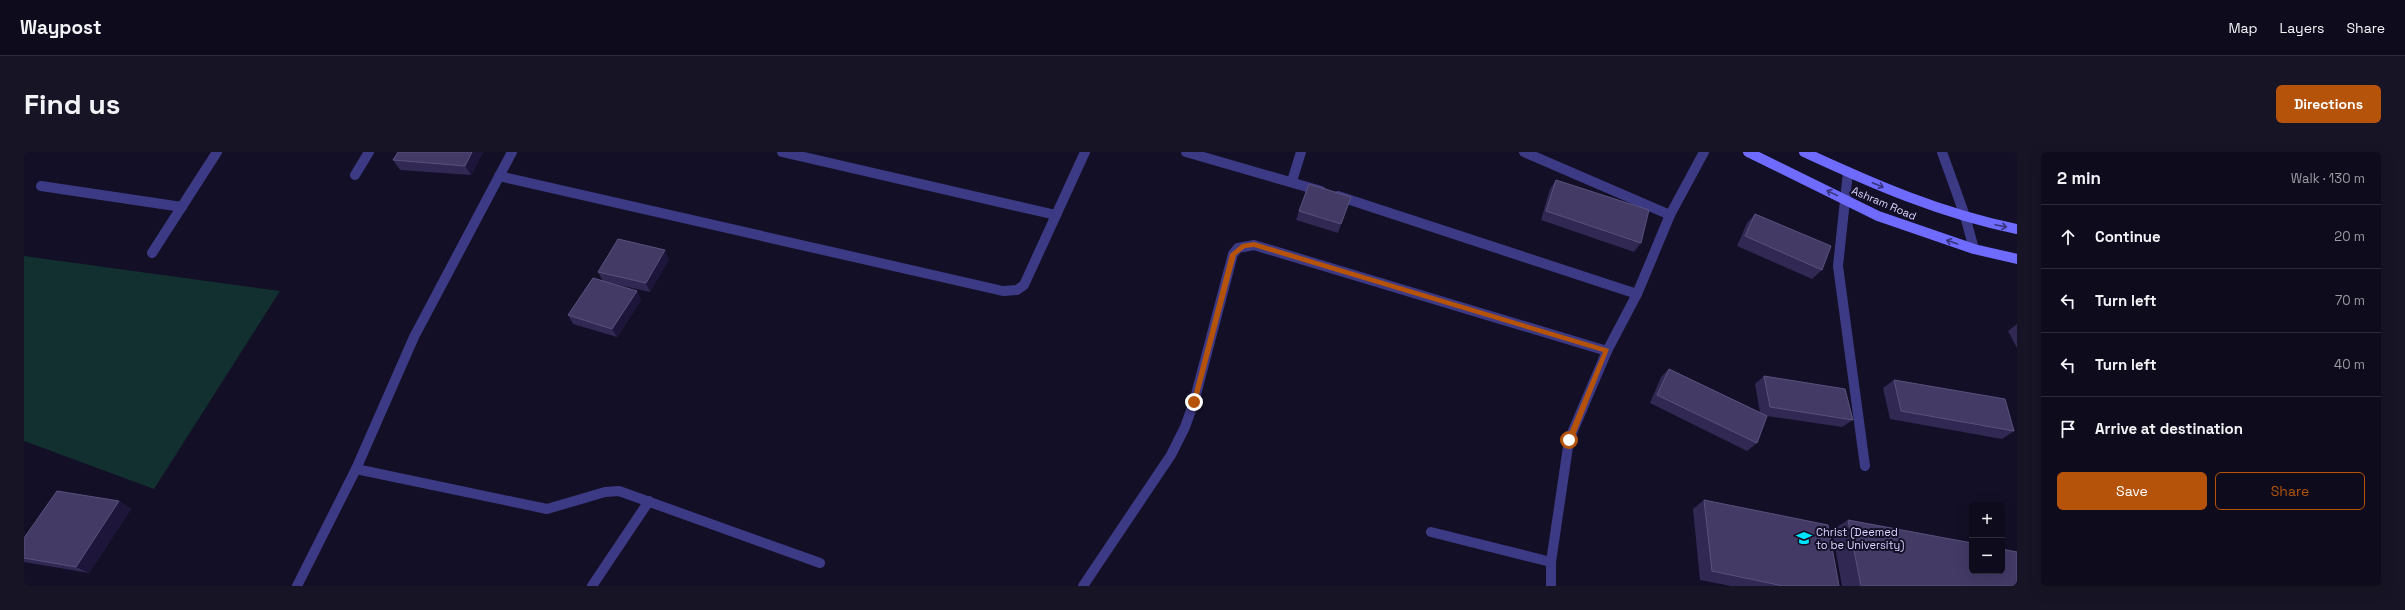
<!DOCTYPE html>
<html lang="en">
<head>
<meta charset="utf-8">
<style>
  body { margin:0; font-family:"Space Grotesk",sans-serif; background:#171425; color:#f1f3f6 }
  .controls { position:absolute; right:12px; bottom:12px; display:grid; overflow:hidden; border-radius:6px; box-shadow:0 4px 16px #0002 }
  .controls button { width:36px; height:36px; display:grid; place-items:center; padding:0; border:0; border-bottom:1px solid #2e2b3b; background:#0e0b1c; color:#f1f3f6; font:20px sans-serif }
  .stop { position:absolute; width:12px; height:12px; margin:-9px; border:3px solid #b45309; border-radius:50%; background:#fff }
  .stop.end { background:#b45309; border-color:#fff; box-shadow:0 1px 4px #0008 }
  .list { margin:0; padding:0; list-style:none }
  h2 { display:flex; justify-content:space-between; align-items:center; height:52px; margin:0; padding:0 16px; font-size:17px }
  h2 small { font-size:13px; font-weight:400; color:#9b9ba3 }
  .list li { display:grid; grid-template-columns:26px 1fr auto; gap:12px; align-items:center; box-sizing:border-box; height:64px; padding:0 16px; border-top:1px solid #2e2b3b }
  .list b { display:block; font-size:15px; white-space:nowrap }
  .list em { font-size:13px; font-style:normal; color:#9b9ba3 }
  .actions { display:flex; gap:8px; padding:12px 16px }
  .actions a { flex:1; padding:9px 0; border:1px solid #b45309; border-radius:6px; text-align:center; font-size:14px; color:#b45309 }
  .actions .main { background:#b45309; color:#fff }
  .icon { flex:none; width:22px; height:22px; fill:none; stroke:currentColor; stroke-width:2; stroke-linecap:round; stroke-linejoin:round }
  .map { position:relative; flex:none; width:1993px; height:434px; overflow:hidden; border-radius:6px }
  header { display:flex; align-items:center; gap:24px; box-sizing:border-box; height:56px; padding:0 20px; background:#0e0b1c; border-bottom:1px solid #2e2b3b }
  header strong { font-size:19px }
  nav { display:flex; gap:22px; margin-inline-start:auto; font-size:14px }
  .intro { display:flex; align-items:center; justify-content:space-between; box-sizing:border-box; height:96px; padding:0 24px }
  h1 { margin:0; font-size:28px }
  .button { padding:10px 18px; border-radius:6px; background:#b45309; color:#fff; font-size:14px; font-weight:700 }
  main { display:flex; gap:24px; padding:0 24px }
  aside { flex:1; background:#0e0b1c; border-radius:6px; box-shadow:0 4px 16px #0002 }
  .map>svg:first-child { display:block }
  .green { fill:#12302f }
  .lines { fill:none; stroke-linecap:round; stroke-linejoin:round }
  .street { stroke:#3d3a85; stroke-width:10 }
  .secondary { stroke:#6f6bff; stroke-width:10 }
  .wall { fill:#312854 }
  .shaded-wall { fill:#1d163a }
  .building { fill:#433a66; stroke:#5a527e }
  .oneway { stroke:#38347d }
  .route { fill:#b45309 }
  .labels { text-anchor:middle; stroke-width:4; stroke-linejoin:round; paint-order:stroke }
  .street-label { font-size:11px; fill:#d9d4ff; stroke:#130f26 }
  .poi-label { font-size:11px; fill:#d9d4ff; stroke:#130f26; text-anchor:start }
</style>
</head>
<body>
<header>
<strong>Waypost</strong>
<nav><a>Map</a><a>Layers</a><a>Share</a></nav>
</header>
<div class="intro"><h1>Find us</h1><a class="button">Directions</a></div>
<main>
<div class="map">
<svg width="1993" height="434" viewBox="0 0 1993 434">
  <rect width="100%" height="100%" fill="#130f26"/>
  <path class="green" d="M0,104L256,139L130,337L0,289Z"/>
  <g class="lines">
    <g class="street">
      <path d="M758,0L1032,63"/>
      <path d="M1162,0L1297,39"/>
      <path d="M1500,0L1646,63"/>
      <path d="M1918,0L1941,64L1950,97"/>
      <path d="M1824,20L1814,114L1841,314"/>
      <path d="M331,23L345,0"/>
      <path d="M475,24L979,139L993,138L1000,133L1061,0"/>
      <path d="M1268,29L1277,0"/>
      <path d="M17,34L158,55"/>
      <path d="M1314,44L1613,142"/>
      <path d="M128,101L193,0"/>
      <path d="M332,317L523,357L581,340L595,339L796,411"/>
      <path d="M1407,380L1527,410"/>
      <path d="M273,434L332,317L390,185L488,0"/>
      <path d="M568,434L625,349"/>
      <path d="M1059,434L1147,303L1161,275L1170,250L1209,102L1214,96L1230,93L1583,199"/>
      <path d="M1527,434V410L1545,288L1583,199L1613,142L1646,63L1680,0"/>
    </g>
    <g class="secondary">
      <path d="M1724,0L1854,64L1950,97L1993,107"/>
      <path d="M1780,0C1849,32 1918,62 1993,77"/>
    </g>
  </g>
  <g class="wall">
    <path d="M374,0H459L447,23L376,18L369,8Z"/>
    <path d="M1532,28L1617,91L1610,100L1517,68L1526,37Z"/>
    <path d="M1275,59L1317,72L1314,81L1272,68Z"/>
    <path d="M1731,62L1798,118L1788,127L1713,94L1723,71Z"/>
    <path d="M645,107L626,140L582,130L613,139L617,148L593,185L549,172L544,163L579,129L574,120Z"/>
    <path d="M1993,172V196L1984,179Z"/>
    <path d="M1645,217L1736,260L1731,232L1740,224L1829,268L1818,275L1743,264L1733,291L1723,299L1626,251L1637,225Z"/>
    <path d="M1870,228L1990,279L1978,287L1866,267L1859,236Z"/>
    <path d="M1680,348L1815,434H1707L1676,428L1669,357Z"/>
    <path d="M95,349L107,357L65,421L0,410V386Z"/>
    <path d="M1824,368L1993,434H1818L1808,378Z"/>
  </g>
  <g class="shaded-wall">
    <path d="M448,0H459L447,23L441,14Z"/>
    <path d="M641,98L645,107L626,140L622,131Z"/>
    <path d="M613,139L617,148L593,185L588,177Z"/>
    <path d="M95,349L107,357L65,421L52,415Z"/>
  </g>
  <g class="building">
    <path d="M374,0H448L441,14L369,8Z"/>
    <path d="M1532,28L1625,58L1617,91L1522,59Z"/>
    <path d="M1285,32L1327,45L1317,72L1275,59Z"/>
    <path d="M1731,62L1807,94L1798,118L1721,84Z"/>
    <path d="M594,87L641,98L622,131L574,120Z"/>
    <path d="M569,126L613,139L588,177L544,163Z"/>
    <path d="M1645,217L1743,264L1733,291L1633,243Z"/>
    <path d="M1740,224L1821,237L1829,268L1746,255Z"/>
    <path d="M1870,228L1981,247L1990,279L1877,259Z"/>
    <path d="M33,339L95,349L52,415L0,406V386Z"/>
    <path d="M1680,348L1804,373L1815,434H1759L1688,419Z"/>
    <path d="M1824,368L1948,391V419H1978V397L1993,400V434H1837Z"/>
  </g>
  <defs><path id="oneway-shaft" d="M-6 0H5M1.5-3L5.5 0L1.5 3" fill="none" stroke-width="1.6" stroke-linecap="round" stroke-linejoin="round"/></defs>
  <g class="oneway">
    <use href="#oneway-shaft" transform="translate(1854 33) rotate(23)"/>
    <use href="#oneway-shaft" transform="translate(1808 41) rotate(-154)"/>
    <use href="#oneway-shaft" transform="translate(1977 74) rotate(12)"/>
    <use href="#oneway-shaft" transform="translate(1928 90) rotate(-161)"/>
  </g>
  <path class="route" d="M1230,90L1585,197L1548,291L1542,288L1579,200L1230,95L1221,96L1212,103L1173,250L1167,252L1206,102L1218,92Z"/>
  <defs>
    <symbol id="university-bare" viewBox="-9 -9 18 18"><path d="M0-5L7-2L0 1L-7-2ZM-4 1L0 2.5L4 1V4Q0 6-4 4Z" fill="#00e5ff" stroke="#130f26" stroke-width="2.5" paint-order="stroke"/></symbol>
  </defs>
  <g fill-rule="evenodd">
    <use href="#university-bare" x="1769" y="375" width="22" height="22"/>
  </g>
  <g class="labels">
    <g class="street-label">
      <text transform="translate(1860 51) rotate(23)" y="4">Ashram Road</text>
    </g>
    <g class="poi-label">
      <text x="1792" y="384">Christ (Deemed<tspan x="1792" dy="13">to be University)</tspan></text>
    </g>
  </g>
</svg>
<div class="controls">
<button>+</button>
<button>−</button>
</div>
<div class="stop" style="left:1545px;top:288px"></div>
<div class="stop end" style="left:1170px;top:250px"></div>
</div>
<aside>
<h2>2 min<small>Walk · 130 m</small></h2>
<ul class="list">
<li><svg class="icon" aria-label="ahead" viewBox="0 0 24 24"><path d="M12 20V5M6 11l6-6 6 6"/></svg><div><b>Continue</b></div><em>20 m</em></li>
<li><svg class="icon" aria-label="left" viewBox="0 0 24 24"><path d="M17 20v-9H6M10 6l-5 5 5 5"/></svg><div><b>Turn left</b></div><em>70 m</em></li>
<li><svg class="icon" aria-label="left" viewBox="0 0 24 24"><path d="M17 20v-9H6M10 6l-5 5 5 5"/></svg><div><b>Turn left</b></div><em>40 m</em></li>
<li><svg class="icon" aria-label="arrive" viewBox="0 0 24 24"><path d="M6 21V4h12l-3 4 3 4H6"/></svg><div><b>Arrive at destination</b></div></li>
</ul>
<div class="actions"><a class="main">Save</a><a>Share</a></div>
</aside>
</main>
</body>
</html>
